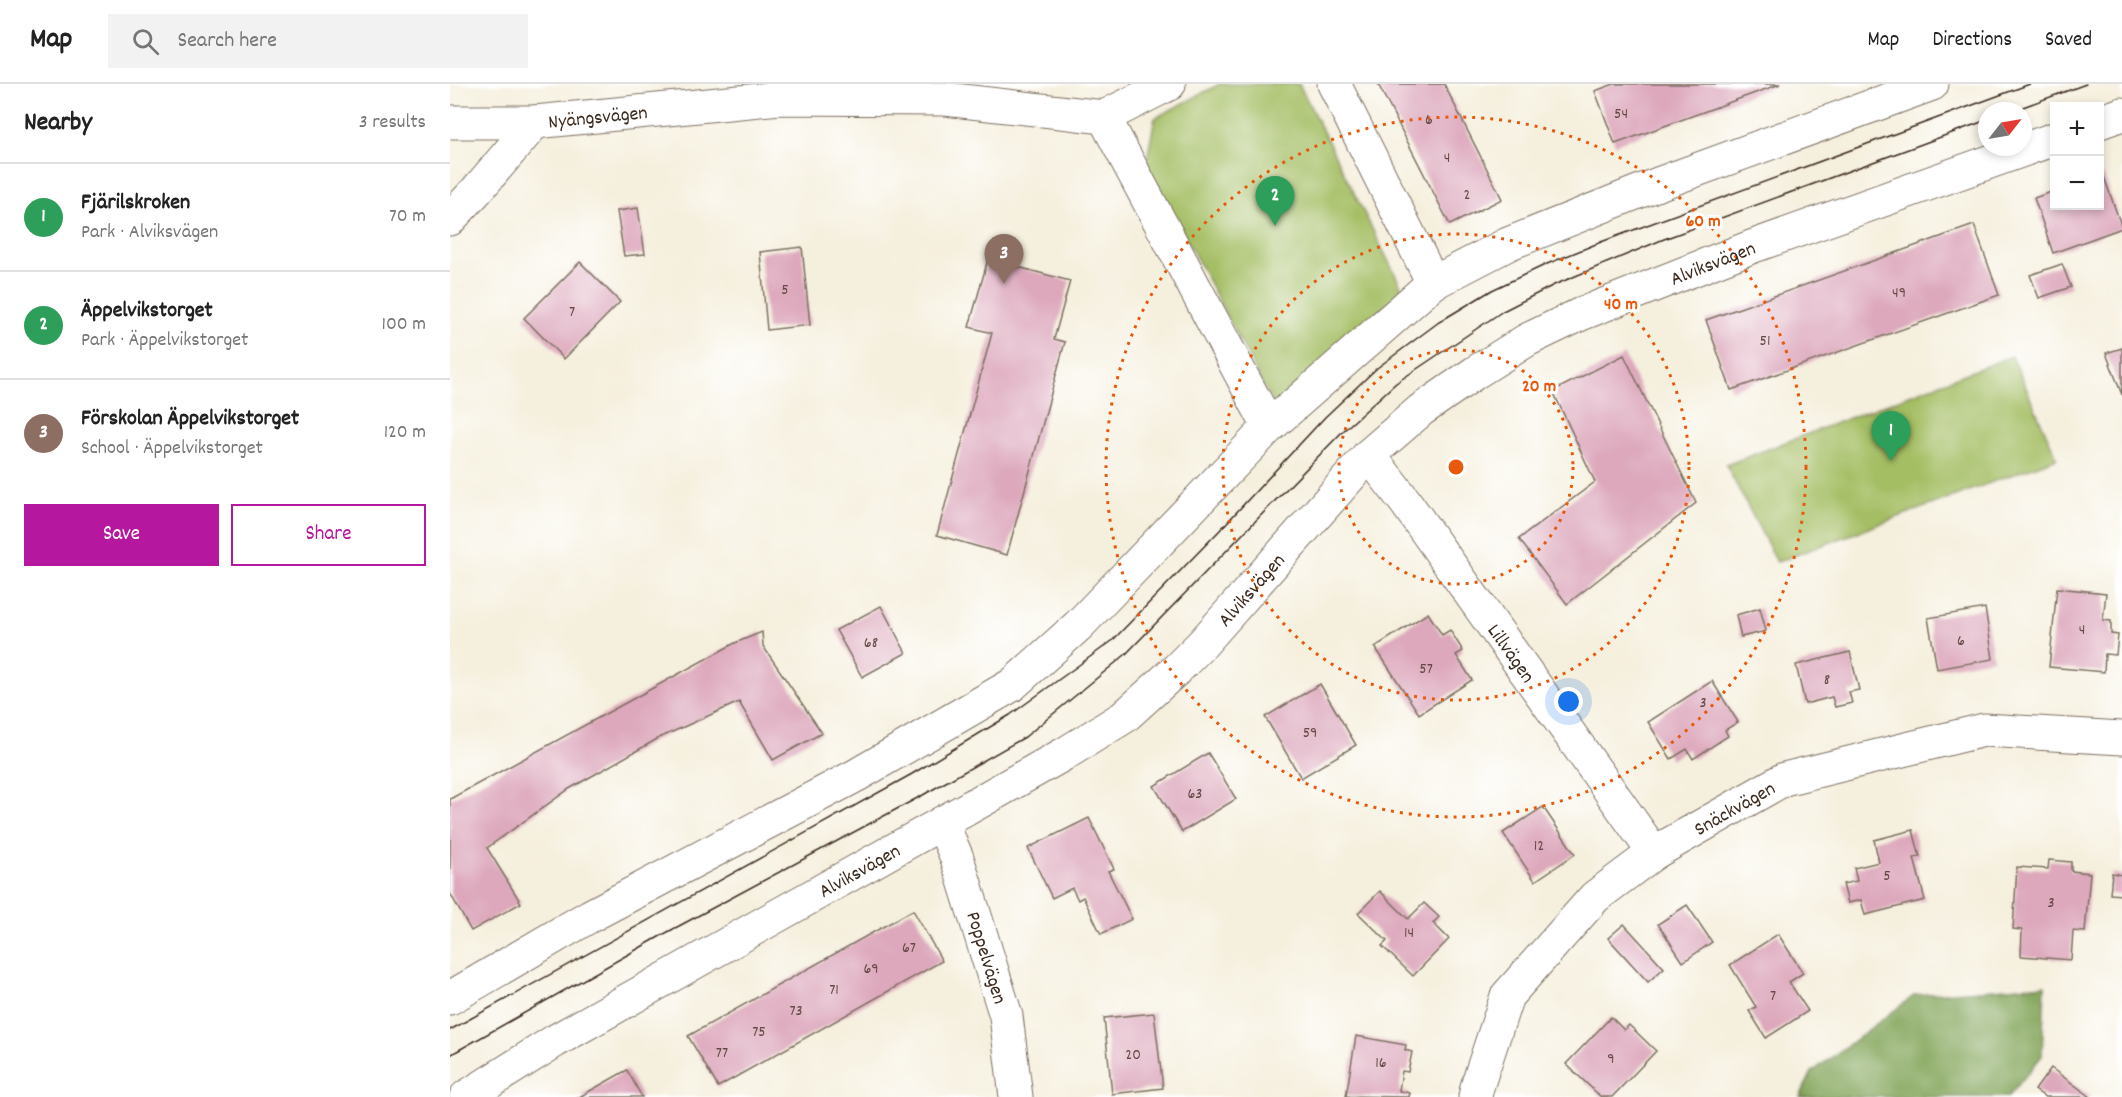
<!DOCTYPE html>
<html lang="en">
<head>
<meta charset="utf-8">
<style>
  body { margin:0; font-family:Dekko,sans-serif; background:#f2f2f2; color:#222 }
  .controls { position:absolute; right:18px; top:18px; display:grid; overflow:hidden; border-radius:0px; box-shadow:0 3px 9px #0003 }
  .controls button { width:54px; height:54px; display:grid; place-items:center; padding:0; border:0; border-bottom:2px solid #e0e0e0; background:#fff; color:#222; font:30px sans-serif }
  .compass { position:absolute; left:1528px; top:18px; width:54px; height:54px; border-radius:50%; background:#fff; box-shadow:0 3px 9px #0003; rotate:59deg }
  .you { position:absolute; left:1119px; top:618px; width:21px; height:21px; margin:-15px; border:4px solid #fff; border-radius:50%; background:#1a73e8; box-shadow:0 0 0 9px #1a73e833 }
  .badge { display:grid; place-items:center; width:39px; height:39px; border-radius:50%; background:#b5179e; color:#fff; font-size:20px; font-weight:700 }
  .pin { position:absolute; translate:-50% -50px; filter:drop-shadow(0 2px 3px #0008) }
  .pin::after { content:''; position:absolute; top:32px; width:21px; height:18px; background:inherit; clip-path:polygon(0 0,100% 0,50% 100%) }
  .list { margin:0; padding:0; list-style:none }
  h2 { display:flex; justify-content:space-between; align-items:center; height:78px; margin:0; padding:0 24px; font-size:26px }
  h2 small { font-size:20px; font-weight:400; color:#767676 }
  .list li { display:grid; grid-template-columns:39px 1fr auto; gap:18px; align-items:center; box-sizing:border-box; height:108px; padding:0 24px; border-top:2px solid #e0e0e0 }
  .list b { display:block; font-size:22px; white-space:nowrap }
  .list p { margin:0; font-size:20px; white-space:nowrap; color:#767676 }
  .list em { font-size:20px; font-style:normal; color:#767676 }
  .actions { display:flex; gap:12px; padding:18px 24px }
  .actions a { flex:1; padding:14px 0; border:2px solid #b5179e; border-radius:0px; text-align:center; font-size:21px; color:#b5179e }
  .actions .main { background:#b5179e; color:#fff }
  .icon { flex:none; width:33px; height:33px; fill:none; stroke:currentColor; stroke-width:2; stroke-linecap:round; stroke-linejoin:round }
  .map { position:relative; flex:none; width:1672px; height:1013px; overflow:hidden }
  header { display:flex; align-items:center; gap:36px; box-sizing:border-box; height:84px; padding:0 30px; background:#fff; border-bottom:2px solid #e0e0e0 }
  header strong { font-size:28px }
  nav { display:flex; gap:33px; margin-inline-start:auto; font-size:21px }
  .search { width:420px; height:54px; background:#f2f2f2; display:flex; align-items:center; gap:15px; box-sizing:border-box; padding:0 21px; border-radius:0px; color:#767676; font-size:22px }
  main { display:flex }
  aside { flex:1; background:#fff }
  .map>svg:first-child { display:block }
  .green { fill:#a4be64; stroke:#707441; stroke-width:1.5 }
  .forest { fill:#83a55a; stroke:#5f683c; stroke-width:1.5 }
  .building { fill:#dda8bc }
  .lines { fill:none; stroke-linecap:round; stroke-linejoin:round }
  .minor-casing { stroke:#7c6f61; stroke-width:35 }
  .tertiary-casing { stroke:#7c6f61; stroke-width:35 }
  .minor { stroke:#fff; stroke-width:33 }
  .tertiary { stroke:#fff; stroke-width:33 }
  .tram { stroke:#3b2a1e; stroke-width:1.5 }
  .ring { fill:none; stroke:#e8590c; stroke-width:3; stroke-dasharray:3 6 }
  .labels { text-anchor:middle; stroke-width:6; stroke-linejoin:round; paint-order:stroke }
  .number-label { font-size:16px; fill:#644a46 }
  .street-label { font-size:20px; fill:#3b2a1e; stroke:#fff }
  .centre { fill:#e8590c; stroke:#fff; stroke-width:3 }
  .ring-label { font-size:18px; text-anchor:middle; font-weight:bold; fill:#e8590c; stroke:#fff; stroke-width:6; stroke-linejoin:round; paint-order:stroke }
</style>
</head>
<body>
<header>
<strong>Map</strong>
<div class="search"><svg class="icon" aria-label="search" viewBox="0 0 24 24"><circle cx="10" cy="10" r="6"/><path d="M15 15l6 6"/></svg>Search here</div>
<nav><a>Map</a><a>Directions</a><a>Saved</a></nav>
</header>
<main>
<aside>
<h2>Nearby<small>3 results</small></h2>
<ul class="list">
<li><span class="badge" style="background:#2e9e5b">1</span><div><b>Fjärilskroken</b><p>Park · Alviksvägen</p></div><em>70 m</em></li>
<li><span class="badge" style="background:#2e9e5b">2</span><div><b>Äppelvikstorget</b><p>Park · Äppelvikstorget</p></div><em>100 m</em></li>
<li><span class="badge" style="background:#8d6e63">3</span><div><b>Förskolan Äppelvikstorget</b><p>School · Äppelvikstorget</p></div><em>120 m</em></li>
</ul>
<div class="actions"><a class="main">Save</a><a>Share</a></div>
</aside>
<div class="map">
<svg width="1672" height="1013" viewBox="0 0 1672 1013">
  <rect width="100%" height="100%" fill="#fff"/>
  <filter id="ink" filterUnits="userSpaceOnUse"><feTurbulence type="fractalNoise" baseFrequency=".0167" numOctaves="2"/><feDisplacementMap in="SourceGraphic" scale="12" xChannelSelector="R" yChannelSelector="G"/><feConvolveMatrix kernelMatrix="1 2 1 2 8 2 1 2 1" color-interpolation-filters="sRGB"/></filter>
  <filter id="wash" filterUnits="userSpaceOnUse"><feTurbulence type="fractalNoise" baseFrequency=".008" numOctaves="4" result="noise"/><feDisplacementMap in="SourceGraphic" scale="24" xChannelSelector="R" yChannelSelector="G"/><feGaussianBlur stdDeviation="1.35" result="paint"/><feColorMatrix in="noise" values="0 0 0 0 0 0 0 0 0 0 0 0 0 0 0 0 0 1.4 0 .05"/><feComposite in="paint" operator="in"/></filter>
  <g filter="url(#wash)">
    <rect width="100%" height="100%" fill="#f5efdd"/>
    <g class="green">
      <path d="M770,0H849L953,206L824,321L696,79L705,34Z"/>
      <path d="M1562,272L1607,374L1327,478L1276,381Z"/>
    </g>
    <path class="forest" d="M1595,901L1592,972L1558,1013H1350L1362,988L1465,911Z"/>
    <g id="blocks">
      <g class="building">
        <path d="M928,0H994L1052,115L1000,141Z"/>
        <path d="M1164,0H1330L1165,60L1145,7Z"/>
        <path d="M1653,90L1672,144L1603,169L1584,114L1604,107V122H1650V91Z"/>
        <path d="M188,124L195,170L174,172L167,127Z"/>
        <path d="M1524,141L1549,211L1281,306L1256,236Z"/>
        <path d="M352,163L360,241L317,246L310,168Z"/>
        <path d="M538,175L620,197L604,255L615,258L557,471L487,451L542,249L519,243Z"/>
        <path d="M130,178L170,218L114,275L74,234Z"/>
        <path d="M1612,180L1621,203L1589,214L1580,191Z"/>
        <path d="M1672,264V311L1656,269Z"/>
        <path d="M1174,271L1246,419L1117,520L1069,455L1145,398L1103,307Z"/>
        <path d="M1607,504L1656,509L1653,536L1661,537V550L1668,551L1666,571L1655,570L1654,588L1599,583Z"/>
        <path d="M431,522L456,569L412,593L386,546Z"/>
        <path d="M1310,524L1316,547L1291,553L1286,531Z"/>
        <path d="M1535,524L1543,575L1487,585L1478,534Z"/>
        <path d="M978,529L992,551L1000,546L1013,567L1006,571L1022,596L969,630L925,563Z"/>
        <path d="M312,548L313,562L372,649L323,676L289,618L209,654L119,705L37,764L71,819L21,847L0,809V715L285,559Z"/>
        <path d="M1400,568L1409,606L1399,608L1402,619L1385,623L1382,613L1355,620L1346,581Z"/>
        <path d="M1262,597L1288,638L1275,646L1278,652L1243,675L1237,665L1221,675L1198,638Z"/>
        <path d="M870,600L906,661L851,694L815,633Z"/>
        <path d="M758,669L786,715L732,748L704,702Z"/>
        <path d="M1093,723L1125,770L1085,797L1053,749Z"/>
        <path d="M639,734L664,785L658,787L682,835L651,850L633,813L628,816L622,804L602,814L578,764Z"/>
        <path d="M1463,746L1470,773L1464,774L1475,816L1415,831L1411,816L1398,819L1393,800L1407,797L1404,784L1429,778L1424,756Z"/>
        <path d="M1599,776L1621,778V787L1640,789L1635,848L1623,847L1621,876L1571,872L1572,846L1563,845L1567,783L1598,785Z"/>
        <path d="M1662,789L1672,791V811L1660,810Z"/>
        <path d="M930,807L958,835L974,819L989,833L983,839L999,855L963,892L932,862L937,857L908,829Z"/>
        <path d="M1237,821L1262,858L1233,878L1208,840Z"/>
        <path d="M463,826L492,877L268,1003L238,952Z"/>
        <path d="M1174,840L1214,884L1198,898L1158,854Z"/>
        <path d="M1328,850L1353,889L1339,898L1358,927L1316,954L1299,927L1306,923L1280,881Z"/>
        <path d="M704,929L713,1004L662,1010L654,934Z"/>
        <path d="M1161,933L1174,946L1179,941L1206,967L1162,1013H1151L1116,980Z"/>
        <path d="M906,952L956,961L955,966L962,968L958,988L952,987L949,1007L960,1009L959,1013L896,1012Z"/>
        <path d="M1601,984L1641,1013H1595L1585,1006Z"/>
        <path d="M177,986L192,1013H129L138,1008Z"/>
      </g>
    </g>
  </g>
  <g filter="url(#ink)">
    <use href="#blocks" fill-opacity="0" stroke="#7c6f61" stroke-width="1.5"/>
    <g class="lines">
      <defs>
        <g id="minor">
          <path d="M884,0L983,199"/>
          <path d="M654,33L819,343"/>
          <path id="s1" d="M0,38H85L330,14L495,15L654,33L719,0"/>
          <path d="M0,135L28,105L85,38"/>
          <path id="s2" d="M919,371L954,416L1204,769"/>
          <path id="s3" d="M492,739L507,774L556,932L566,1013"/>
          <path d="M0,914L140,832L407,691L562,601L629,541L819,343L983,199L1058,160L1208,100L1482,0"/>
          <path id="s4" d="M1025,1013L1027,1003L1057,912L1145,813L1204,769L1334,695L1534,646L1672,654"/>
        </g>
        <g id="tertiary">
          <path d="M1650,38L1672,30"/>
          <path id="s5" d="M16,1013L105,957L616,669L674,633L727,585L753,559L919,371L971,326L1026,288L1077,256L1131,230L1301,163L1604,55"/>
        </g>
      </defs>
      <use href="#minor" class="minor-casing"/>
      <use href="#tertiary" class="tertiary-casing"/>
      <use href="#minor" class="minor"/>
      <use href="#tertiary" class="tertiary"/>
      <g class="tram">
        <path d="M1562,27L1636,0"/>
        <path d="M0,946L462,690L560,631L662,557L769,447L875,333L927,284L989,238L1042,206L1097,180L1151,158L1580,0"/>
        <path d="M0,971L216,849L473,711L575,653L675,571L892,348L946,299L1053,227L1104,201L1214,155L1537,36"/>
      </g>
    </g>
  </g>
  <g class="ring">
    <circle cx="1006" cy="383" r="117"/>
    <circle cx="1006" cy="383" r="233"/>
    <circle cx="1006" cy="383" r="350"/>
  </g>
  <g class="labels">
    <g class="number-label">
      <text x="1171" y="34">54</text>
      <text x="979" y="40">6</text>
      <text x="997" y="78">4</text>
      <text x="1017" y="115">2</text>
      <text x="335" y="210">5</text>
      <text x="1449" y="213">49</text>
      <text x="122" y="232">7</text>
      <text x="1315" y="261">51</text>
      <text x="1632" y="550">4</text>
      <text x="1511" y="561">6</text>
      <text x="421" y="563">68</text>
      <text x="976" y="589">57</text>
      <text x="1377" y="600">8</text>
      <text x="1253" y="623">3</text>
      <text x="860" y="653">59</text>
      <text x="745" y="714">63</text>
      <text x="1089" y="766">12</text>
      <text x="1437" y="796">5</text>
      <text x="1601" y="823">3</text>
      <text x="959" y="853">14</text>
      <text x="459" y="868">67</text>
      <text x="421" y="889">69</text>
      <text x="384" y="910">71</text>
      <text x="1323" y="916">7</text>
      <text x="346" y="931">73</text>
      <text x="309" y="952">75</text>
      <text x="272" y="973">77</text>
      <text x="683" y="975">20</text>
      <text x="1161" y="979">9</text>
      <text x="931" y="983">16</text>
    </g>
    <g class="street-label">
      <text dy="7" stroke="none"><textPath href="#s1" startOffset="148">Nyängsvägen</textPath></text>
      <text dy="7" stroke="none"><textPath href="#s5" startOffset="1516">Alviksvägen</textPath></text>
      <text dy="7" stroke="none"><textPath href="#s5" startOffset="940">Alviksvägen</textPath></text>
      <text dy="7" stroke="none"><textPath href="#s2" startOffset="244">Lillvägen</textPath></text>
      <text dy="7" stroke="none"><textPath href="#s4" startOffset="404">Snäckvägen</textPath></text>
      <text dy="7" stroke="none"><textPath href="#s5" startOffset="454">Alviksvägen</textPath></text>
      <text dy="7" stroke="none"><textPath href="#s3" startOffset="142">Poppelvägen</textPath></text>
    </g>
  </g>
  <circle cx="1006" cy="383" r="9" class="centre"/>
  <g class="ring-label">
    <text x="1253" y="142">60 m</text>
    <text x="1171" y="225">40 m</text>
    <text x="1089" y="307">20 m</text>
  </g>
</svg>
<div class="controls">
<button>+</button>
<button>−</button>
</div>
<svg class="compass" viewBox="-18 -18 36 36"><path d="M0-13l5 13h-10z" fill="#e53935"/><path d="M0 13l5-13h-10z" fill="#767676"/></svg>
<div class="you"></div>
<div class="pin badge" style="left:1441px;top:377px;background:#2e9e5b">1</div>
<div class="pin badge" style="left:825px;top:142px;background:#2e9e5b">2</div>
<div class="pin badge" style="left:554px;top:200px;background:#8d6e63">3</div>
</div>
</main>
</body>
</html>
